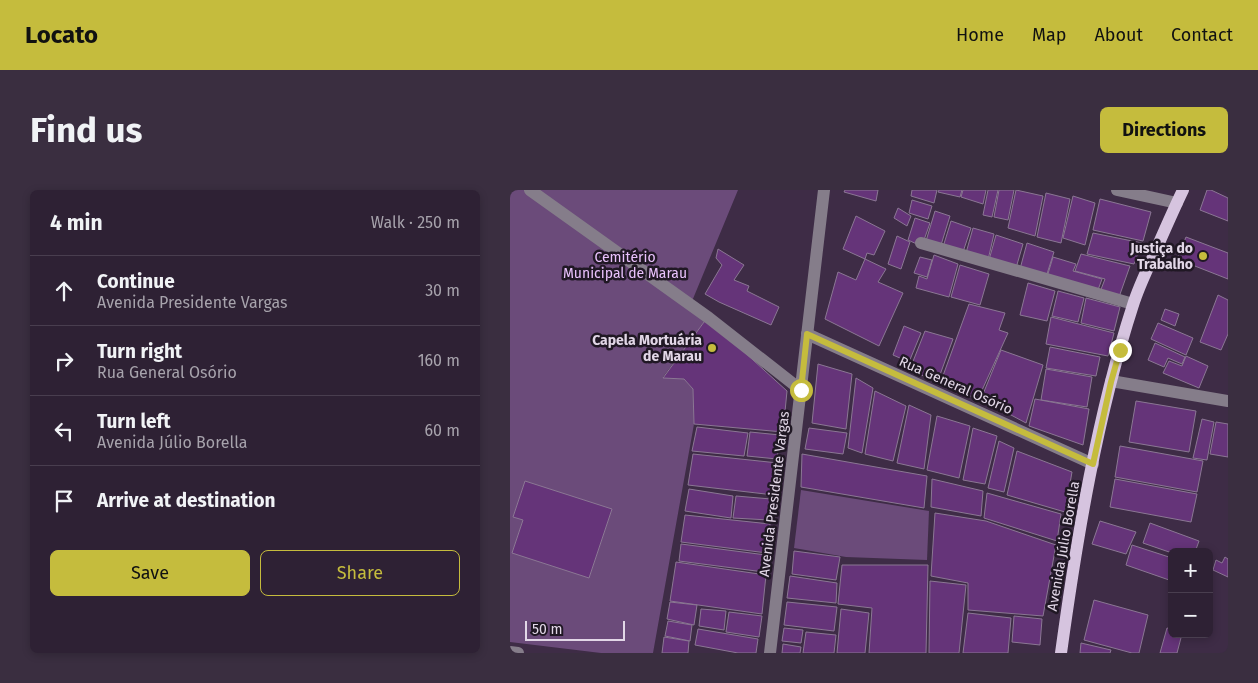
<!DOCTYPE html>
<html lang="en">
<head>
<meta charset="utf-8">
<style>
  body { margin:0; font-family:"Fira Sans",sans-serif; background:#3a2e40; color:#f1f3f6 }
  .controls { position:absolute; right:15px; bottom:15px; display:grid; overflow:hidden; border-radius:8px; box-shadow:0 2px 8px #0003 }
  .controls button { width:45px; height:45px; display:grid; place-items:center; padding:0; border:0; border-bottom:1px solid #493e4f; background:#2e2134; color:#f1f3f6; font:25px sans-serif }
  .scale { position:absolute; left:15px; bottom:12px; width:100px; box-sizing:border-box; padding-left:5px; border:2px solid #e2d7e7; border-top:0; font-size:14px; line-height:18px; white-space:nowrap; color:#e2d7e7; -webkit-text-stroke:4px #201824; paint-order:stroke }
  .stop { position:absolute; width:15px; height:15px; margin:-11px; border:4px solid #c5bc3d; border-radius:50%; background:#fff }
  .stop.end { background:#c5bc3d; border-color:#fff; box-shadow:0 1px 5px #0008 }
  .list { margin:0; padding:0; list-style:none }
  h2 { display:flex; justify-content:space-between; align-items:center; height:65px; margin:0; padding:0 20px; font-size:21px }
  h2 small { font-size:16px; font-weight:400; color:#a7a3ac }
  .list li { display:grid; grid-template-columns:32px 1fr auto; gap:15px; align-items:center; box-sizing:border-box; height:70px; padding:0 20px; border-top:1px solid #493e4f }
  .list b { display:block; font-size:19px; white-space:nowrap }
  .list p { margin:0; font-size:16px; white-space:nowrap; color:#a7a3ac }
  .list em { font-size:16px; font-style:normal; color:#a7a3ac }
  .actions { display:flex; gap:10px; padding:15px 20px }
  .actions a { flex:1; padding:11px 0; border:1px solid #c5bc3d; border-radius:8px; text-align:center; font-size:18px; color:#c5bc3d }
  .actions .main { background:#c5bc3d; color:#111 }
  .icon { flex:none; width:28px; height:28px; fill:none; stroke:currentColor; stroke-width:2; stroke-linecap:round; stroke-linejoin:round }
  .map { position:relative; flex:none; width:718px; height:463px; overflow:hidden; border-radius:8px }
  header { display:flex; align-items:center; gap:30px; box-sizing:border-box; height:70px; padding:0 25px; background:#c5bc3d; color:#111 }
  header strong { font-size:24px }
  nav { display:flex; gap:28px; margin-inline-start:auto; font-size:18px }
  .intro { display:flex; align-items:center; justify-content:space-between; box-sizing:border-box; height:120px; padding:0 30px }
  h1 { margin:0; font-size:35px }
  .button { padding:12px 22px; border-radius:8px; background:#c5bc3d; color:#111; font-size:18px; font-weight:700 }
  main { display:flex; gap:30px; padding:0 30px }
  aside { flex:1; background:#2e2134; border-radius:8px; box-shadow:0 2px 8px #0003 }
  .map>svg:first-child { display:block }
  .green { fill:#6b4b7a }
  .building { fill:#653479; stroke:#8b7794 }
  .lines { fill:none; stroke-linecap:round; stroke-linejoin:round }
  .minor { stroke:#857d8a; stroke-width:12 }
  .major { stroke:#d6c4df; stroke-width:12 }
  .route { stroke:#c5bc3d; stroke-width:6 }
  .poi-dot { fill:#c5bc3d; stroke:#201824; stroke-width:2 }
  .labels { text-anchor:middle; stroke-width:5; stroke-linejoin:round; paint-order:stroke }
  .poi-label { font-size:14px; font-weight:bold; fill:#e2d7e7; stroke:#201824; text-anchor:end }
  .park-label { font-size:14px; fill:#eac2fd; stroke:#201824 }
  .street-label { font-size:14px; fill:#e2d7e7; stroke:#201824 }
</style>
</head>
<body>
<header>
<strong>Locato</strong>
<nav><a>Home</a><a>Map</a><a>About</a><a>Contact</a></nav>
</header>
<div class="intro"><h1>Find us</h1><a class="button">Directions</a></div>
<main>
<aside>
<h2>4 min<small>Walk · 250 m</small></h2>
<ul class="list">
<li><svg class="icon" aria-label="ahead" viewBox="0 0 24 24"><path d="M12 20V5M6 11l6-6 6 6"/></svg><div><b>Continue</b><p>Avenida Presidente Vargas</p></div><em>30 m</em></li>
<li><svg class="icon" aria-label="right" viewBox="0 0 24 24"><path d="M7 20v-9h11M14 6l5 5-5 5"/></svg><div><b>Turn right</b><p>Rua General Osório</p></div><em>160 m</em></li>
<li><svg class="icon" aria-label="left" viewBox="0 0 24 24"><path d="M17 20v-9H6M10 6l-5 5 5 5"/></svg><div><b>Turn left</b><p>Avenida Júlio Borella</p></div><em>60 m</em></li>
<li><svg class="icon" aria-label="arrive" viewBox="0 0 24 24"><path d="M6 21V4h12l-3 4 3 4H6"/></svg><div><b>Arrive at destination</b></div></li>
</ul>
<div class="actions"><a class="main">Save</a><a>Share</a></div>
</aside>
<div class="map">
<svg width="718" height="463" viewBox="0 0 718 463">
  <rect width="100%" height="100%" fill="#3e2c46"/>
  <g class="green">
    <path d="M0,0H228L180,116L197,128L153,187L174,189L183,199L184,234L143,463H91L0,452Z"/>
    <path d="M291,300L419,321L417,370L336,367L284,358Z"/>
  </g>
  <g class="building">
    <path d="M335,0H368L366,11L334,2Z"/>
    <path d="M402,0H427L424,13L401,6Z"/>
    <path d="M429,0H452L450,7L428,2Z"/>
    <path d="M453,0H476L473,14L451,7Z"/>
    <path d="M478,0H488L482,27L473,25Z"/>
    <path d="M489,0H504L498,30L484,27Z"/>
    <path d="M506,0L533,6L525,46L498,38Z"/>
    <path d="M697,0H701L718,8V31L690,20Z"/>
    <path d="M536,3L560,9L551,53L527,47Z"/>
    <path d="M563,6L585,13L575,55L553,48Z"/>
    <path d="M590,9L641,22L633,51L583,40Z"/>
    <path d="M402,10L422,16L418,29L399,23Z"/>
    <path d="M388,18L401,26L397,36L384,28Z"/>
    <path d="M425,21L440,26L431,55L416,51Z"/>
    <path d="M346,26L375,41L364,65L357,63L355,69L333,59Z"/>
    <path d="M405,28L420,33L414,50L409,55L398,50Z"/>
    <path d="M441,31L461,38L453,62L433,57Z"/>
    <path d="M463,38L484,44L478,70L456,63Z"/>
    <path d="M583,43L632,53L624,74L577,64Z"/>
    <path d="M486,45L513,54L506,78L479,70Z"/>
    <path d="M387,46L400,52L391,79L378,74Z"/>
    <path d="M676,47L718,63V89L667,69Z"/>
    <path d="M517,53L544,62L536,87L510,79Z"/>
    <path d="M208,59L234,75L224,90L239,96L237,101L269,117L261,135L209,112L195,104L212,75L206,68Z"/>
    <path d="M571,64L620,76L609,107L590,102L595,89L565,81Z"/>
    <path d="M424,65L448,74L439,107L406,98L409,86L417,89Z"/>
    <path d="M410,67L422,70L417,87L404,83Z"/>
    <path d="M543,67L566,74L563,81L592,89L588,100L537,87Z"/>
    <path d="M355,69L376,79L368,92L393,103L369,156L315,129L328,82L346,90Z"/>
    <path d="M450,75L479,84L470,115L441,107Z"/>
    <path d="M518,93L545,101L537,131L510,125Z"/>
    <path d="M548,101L574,108L568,132L542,126Z"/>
    <path d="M708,105L718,110V144L711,160L690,152Z"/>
    <path d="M576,108L610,117L604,141L571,133Z"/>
    <path d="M459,114L495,123L489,140L498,143L468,209L430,194Z"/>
    <path d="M655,119L669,124L665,136L651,130Z"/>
    <path d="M541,127L604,143L598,166L536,154Z"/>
    <path d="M197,128L277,201L273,242L184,234L183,199L174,189L153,188Z"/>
    <path d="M648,133L683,148L676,165L641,149Z"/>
    <path d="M394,136L411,143L399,172L383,165Z"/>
    <path d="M415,141L443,149L427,193L400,179Z"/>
    <path d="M645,153L675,167L672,174L658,168L654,177L638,170Z"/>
    <path d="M540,157L590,167L586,186L536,178Z"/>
    <path d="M491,160L533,175L516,233L471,209Z"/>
    <path d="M676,166L698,176L689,198L653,183L659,171L672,176Z"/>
    <path d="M308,174L342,184L336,239L302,233Z"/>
    <path d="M536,179L582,187L577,217L531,210Z"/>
    <path d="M346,188L363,198L352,263L338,258Z"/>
    <path d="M365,201L396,216L383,271L355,264Z"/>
    <path d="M525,209L579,219L573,255L519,236Z"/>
    <path d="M626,211L686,221L679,262L619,252Z"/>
    <path d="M399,215L421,225L414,279L387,273Z"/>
    <path d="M427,226L460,236L449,288L417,280Z"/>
    <path d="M692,229L704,232L697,270L683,268Z"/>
    <path d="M706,232L718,234V267L700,264Z"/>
    <path d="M187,237L238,243L234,266L182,261Z"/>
    <path d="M299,238L337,243L333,264L295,259Z"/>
    <path d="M463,238L487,246L475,294L453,290Z"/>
    <path d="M240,242L270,245L267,269L237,266Z"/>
    <path d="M489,251L504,258L494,302L478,298Z"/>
    <path d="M610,256L693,271L687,302L605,287Z"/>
    <path d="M507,261L562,282L555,322L497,305Z"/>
    <path d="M183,264L268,273L264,305L178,295Z"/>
    <path d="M292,264L417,286L414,318L291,297Z"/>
    <path d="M422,289L473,301L471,326L421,317Z"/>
    <path d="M605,289L687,304L681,332L600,317Z"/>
    <path d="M15,291L102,319L79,388L2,363L13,330L3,327Z"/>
    <path d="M179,299L223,306L221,328L175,321Z"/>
    <path d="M477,303L551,324L547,351L474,328Z"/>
    <path d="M226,306L261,309L259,330L223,328Z"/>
    <path d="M425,323L476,331L546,355L533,426L458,420V393L421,386Z"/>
    <path d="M175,325L260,334L257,363L171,352Z"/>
    <path d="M590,331L626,342L616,364L582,354Z"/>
    <path d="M640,333L689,351L685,362H662V363L633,353Z"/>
    <path d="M171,354L256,365L254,382L169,371Z"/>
    <path d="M622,355L662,368V391L616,375Z"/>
    <path d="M284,361L330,367L326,390L282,384Z"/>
    <path d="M715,367L718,369V387L703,380L706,370L712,373Z"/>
    <path d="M166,372L256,385L252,424L160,411Z"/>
    <path d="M332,375H418L416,463H359L362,418L328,414Z"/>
    <path d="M280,386L327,393L326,413L277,408Z"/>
    <path d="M420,391L456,395L449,463H419Z"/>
    <path d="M584,410L638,425L629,463H622L574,450Z"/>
    <path d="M160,412L187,415L184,435L157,429Z"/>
    <path d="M277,412L327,417L324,441L274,435Z"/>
    <path d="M191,419L216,421L214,440L189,436Z"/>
    <path d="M331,419L359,423L355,463H327Z"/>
    <path d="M219,422L252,426L249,447L216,442Z"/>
    <path d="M458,423L501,428L498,463H453Z"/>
    <path d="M504,426L532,429L530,455L502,452Z"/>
    <path d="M158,431L182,435L180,451L155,446Z"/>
    <path d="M274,438L293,440L291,453L272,451Z"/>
    <path d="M657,438L662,439V444H672L667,463H650Z"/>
    <path d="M188,439L248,449L246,463H228L185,455Z"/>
    <path d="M296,442L326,445L324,463H293Z"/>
    <path d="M154,447L179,451L178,463H152Z"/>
    <path d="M571,453L601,460L600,463H570Z"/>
    <path d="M273,454L291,457L290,463H272Z"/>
  </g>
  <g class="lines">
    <g class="minor">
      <path d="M20,0L199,128L291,200"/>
      <path d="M607,0L667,13"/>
      <path d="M411,53L623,114"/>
      <path d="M297,144L583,274"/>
      <path d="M601,191L718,211"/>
      <path d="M0,462L8,463"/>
      <path d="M260,463L314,0"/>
    </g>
    <path class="major" d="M551,463C567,347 587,226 623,115C628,99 635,84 642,69C652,46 662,23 673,0"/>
  </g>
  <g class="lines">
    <path class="route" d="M291,200L297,144L583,274L601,192L610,160"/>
  </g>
  <g class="poi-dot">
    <circle cx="693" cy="66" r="5"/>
    <circle cx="202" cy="158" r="5"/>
  </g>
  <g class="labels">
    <g class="poi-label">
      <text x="683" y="63">Justiça do<tspan x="683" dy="16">Trabalho</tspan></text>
      <text x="192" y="155">Capela Mortuária<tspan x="192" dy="16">de Marau</tspan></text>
    </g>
    <g class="park-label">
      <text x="115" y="72">Cemitério<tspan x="115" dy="16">Municipal de Marau</tspan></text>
    </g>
    <g class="street-label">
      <text transform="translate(446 195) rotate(24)" y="5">Rua General Osório</text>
      <text transform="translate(264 304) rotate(-83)" y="5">Avenida Presidente Vargas</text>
      <text transform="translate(553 356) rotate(-80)" y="5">Avenida Júlio Borella</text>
    </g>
  </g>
</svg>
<div class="controls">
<button>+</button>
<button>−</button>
</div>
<div class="scale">50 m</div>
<div class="stop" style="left:291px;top:200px"></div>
<div class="stop end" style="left:610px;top:160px"></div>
</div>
</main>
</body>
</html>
